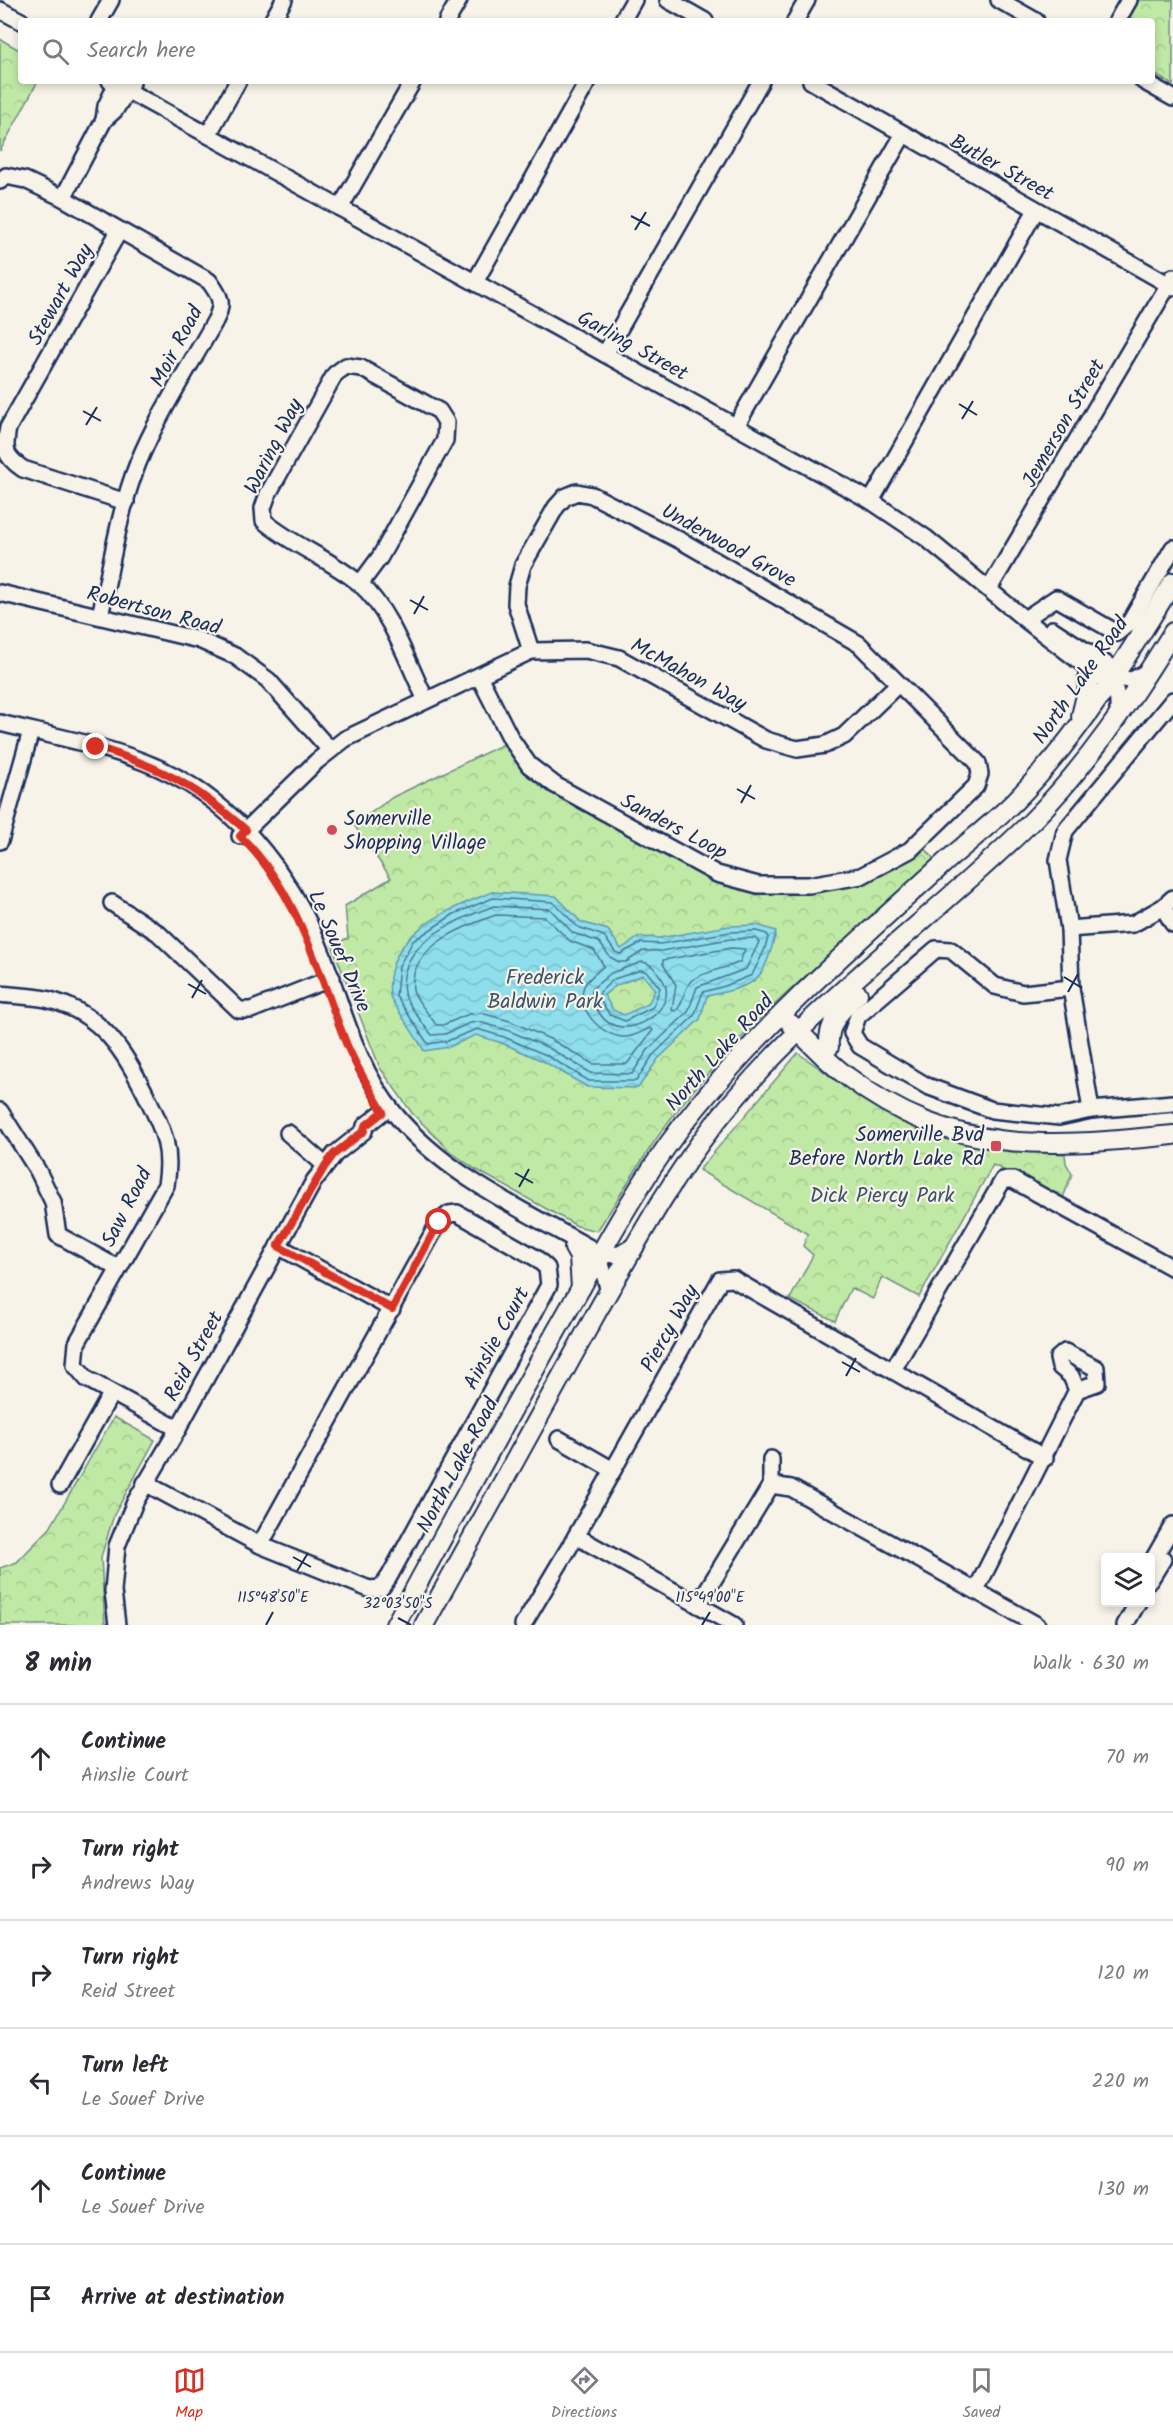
<!DOCTYPE html>
<html lang="en">
<head>
<meta charset="utf-8">
<style>
  body { margin:0; font-family:Kalam,sans-serif; background:#f2f2f3; color:#2b2b33 }
  .controls { position:absolute; right:18px; bottom:18px; display:grid; overflow:hidden; border-radius:6px; box-shadow:0 3px 9px #0003 }
  .controls button { width:54px; height:54px; display:grid; place-items:center; padding:0; border:0; border-bottom:2px solid #e1e1e2; background:#fff; color:#2b2b33; font:30px sans-serif }
  .stop { position:absolute; width:18px; height:18px; margin:-14px; border:4px solid #d93025; border-radius:50%; background:#fff }
  .stop.end { background:#d93025; border-color:#fff; box-shadow:0 2px 6px #0008 }
  .list { margin:0; padding:0; list-style:none }
  h2 { display:flex; justify-content:space-between; align-items:center; height:78px; margin:0; padding:0 24px; font-size:26px }
  h2 small { font-size:20px; font-weight:400; color:#7c7c81 }
  .list li { display:grid; grid-template-columns:39px 1fr auto; gap:18px; align-items:center; box-sizing:border-box; height:108px; padding:0 24px; border-top:2px solid #e1e1e2 }
  .list b { display:block; font-size:22px; white-space:nowrap }
  .list p { margin:0; font-size:20px; white-space:nowrap; color:#7c7c81 }
  .list em { font-size:20px; font-style:normal; color:#7c7c81 }
  .icon { flex:none; width:33px; height:33px; fill:none; stroke:currentColor; stroke-width:2; stroke-linecap:round; stroke-linejoin:round }
  .map { position:relative; flex:none; width:1173px; height:1625px; overflow:hidden }
  .search { position:absolute; background:#fff; box-shadow:0 3px 9px #0003; left:18px; right:18px; top:18px; height:66px; display:flex; align-items:center; gap:15px; box-sizing:border-box; padding:0 21px; border-radius:6px; color:#7c7c81; font-size:22px }
  .sheet { height:726px; background:#fff }
  nav { display:flex; justify-content:space-around; align-items:center; box-sizing:border-box; height:84px; border-top:2px solid #e1e1e2; background:#fff; font-size:16px; color:#7c7c81 }
  nav a { display:grid; justify-items:center; gap:3px }
  nav .on { color:#d93025 }
  .map>svg:first-child { display:block }
  .forest { fill:url(#forest-crowns); stroke:#6d8c81; stroke-width:1.5 }
  .water { fill:url(#water-waves); stroke:#6098b3; stroke-width:1.5; fill-rule:evenodd }
  .lines { fill:none; stroke-linecap:round; stroke-linejoin:round }
  .shore { stroke:#497596; stroke-width:1.5 }
  .minor-casing { stroke:#1b2f5e; stroke-width:20 }
  .major-casing { stroke:#1b2f5e; stroke-width:22 }
  .minor { stroke:#f7f3e8; stroke-width:15 }
  .major { stroke:#f7f3e8; stroke-width:18 }
  .route { stroke:#d93025; stroke-width:8 }
  .ticks { fill:none; stroke:#1b2f5e; stroke-width:2 }
  .poi-dot { fill:#d1495b; stroke:#f7f3e8; stroke-width:2 }
  .labels { text-anchor:middle; stroke-width:4.5; stroke-linejoin:round; paint-order:stroke }
  .street-label { font-size:21px; fill:#1b2f5e; stroke:#f7f3e8 }
  .poi-label { font-size:21px; fill:#1b2f5e; stroke:#f7f3e8; text-anchor:start }
  .park-label { font-size:21px; fill:#3c546c; stroke:#f7f3e8 }
  .ticks-label { font-size:15px; text-anchor:middle; fill:#1b2f5e; stroke:#f7f3e8; stroke-width:4.5; stroke-linejoin:round; paint-order:stroke }
</style>
</head>
<body>
<div class="map">
<svg width="1173" height="1625" viewBox="0 0 1173 1625">
  <defs>
    <pattern id="forest-crowns" width="20" height="18" patternUnits="userSpaceOnUse" patternTransform="scale(1.5)"><rect width="20" height="18" fill="#bfe9a4"/><path d="M2 6a3 3 0 1 1 6 0M12 15a3 3 0 1 1 6 0" fill="none" stroke="#a4c890"/></pattern>
    <pattern id="water-waves" width="16" height="10" patternUnits="userSpaceOnUse" patternTransform="scale(1.5)"><rect width="16" height="10" fill="#8edeeb"/><path d="M0 5q4-4 8 0t8 0" fill="none" stroke="#7abfcc"/></pattern>
  </defs>
  <rect width="100%" height="100%" fill="#f7f3e8"/>
  <filter id="ink" filterUnits="userSpaceOnUse"><feTurbulence type="fractalNoise" baseFrequency=".0167" numOctaves="2"/><feDisplacementMap in="SourceGraphic" scale="12" xChannelSelector="R" yChannelSelector="G"/><feConvolveMatrix kernelMatrix="1 2 1 2 8 2 1 2 1" color-interpolation-filters="sRGB"/></filter>
  <g filter="url(#ink)">
    <g class="forest">
      <path d="M1139,0H1173V85L1152,73V21H1128Z"/>
      <path d="M0,39L21,51V81H38L0,151Z"/>
      <path d="M508,742L530,773L714,878L847,886L888,870L926,849L937,863C843,943 744,1022 669,1121C643,1156 621,1195 597,1231L577,1226L475,1169L451,1152L412,1113L380,1068L332,945L348,938L345,906L391,878L354,825L393,797Z"/>
      <path d="M798,1053L845,1086L978,1145L1008,1150L1065,1154L1066,1163L1072,1174L1063,1198L993,1165L919,1297L882,1277L873,1299L851,1288L835,1321L790,1299L813,1255L803,1246L808,1234L699,1170Z"/>
      <path d="M114,1417L155,1440L114,1515L101,1557L105,1625H0V1568L17,1562L50,1528Z"/>
    </g>
    <path class="water" d="M492,892L556,896L581,922L608,930L621,949L639,937L659,938L729,926L757,925L776,931C773,944 766,971 756,979C747,988 720,993 707,996L700,1019L658,1059L638,1088L587,1087L543,1061L502,1043L476,1035L449,1047L424,1051C420,1042 390,1000 390,996C383,934 445,911 492,892ZM643,975L655,990L648,1004L624,1015L613,1010L604,995L617,985Z"/>
    <g class="lines">
      <g class="shore">
        <path d="M493,898L553,902L578,927L604,936L615,952L620,954L641,943L660,944L730,932L756,931L767,934L768,938L764,951L752,975L725,986L703,992L694,1016L653,1055L636,1081H589L546,1055L504,1037L477,1029L447,1041L428,1044L396,996L399,966L413,941L454,914Z"/>
        <path d="M494,906L550,909L573,933L599,942L610,957L619,962H626L643,951H661L730,939L755,938L759,942L746,969L697,987L688,1012L648,1050L632,1074L591,1073L549,1048L507,1030L479,1022L470,1023L445,1034L432,1035C426,1028 405,1000 404,993C396,942 457,920 494,906Z"/>
        <path d="M496,915L545,917L570,941L594,950L604,966C597,972 588,978 584,986C575,1008 601,1036 623,1037C632,1038 641,1032 650,1028L653,1030L627,1064H593L552,1040L510,1021L481,1013L469,1014L443,1025H436C431,1016 414,998 413,990C408,947 464,926 496,915Z"/>
        <path d="M731,948L745,949L740,962C728,968 699,973 691,981C683,990 684,1003 676,1011L672,1010L676,985L663,964V960Z"/>
        <path d="M642,962C651,963 655,969 660,976C687,1008 621,1048 600,1014C594,1005 589,999 593,988L611,973Z"/>
        <path d="M641,970L647,972L660,988L653,1007L625,1021L610,1015L599,999L600,992L614,979Z"/>
      </g>
      <defs>
        <g id="minor">
          <path d="M668,0L705,21"/>
          <path d="M999,0L1036,21"/>
          <path d="M0,10L21,21"/>
          <path d="M99,21L111,0"/>
          <path d="M272,21L284,0"/>
          <path d="M447,21L459,0"/>
          <path d="M622,21L634,0"/>
          <path d="M795,21L807,0"/>
          <path d="M1117,21L1129,0"/>
          <path d="M110,81L871,501L926,538L1027,621L1100,677L1132,680L1150,670"/>
          <path d="M811,81L1173,287"/>
          <path d="M1143,81L1173,98"/>
          <path d="M104,120L115,110L132,83"/>
          <path d="M208,135L238,81"/>
          <path d="M0,181L6,176L25,180L63,198L209,281C221,297 224,303 215,321C189,368 158,414 138,463C119,510 111,567 100,616"/>
          <path d="M63,198L104,120L106,106L118,81"/>
          <path d="M340,208L413,81"/>
          <path d="M119,231L8,428C4,450 4,456 23,469L126,502"/>
          <path d="M475,282L588,81"/>
          <path d="M605,354L761,81"/>
          <path d="M736,426L903,135"/>
          <path d="M871,501L1036,210"/>
          <path d="M360,584L380,557L445,440L446,422L439,411L361,368L346,366L335,374L268,494L263,508L264,521C293,546 331,559 360,584C391,611 408,664 426,700"/>
          <path d="M989,589L1173,277"/>
          <path d="M0,593L199,640L235,656L268,680L330,750"/>
          <path d="M1025,619L1056,598L1117,633L1130,622L1173,548"/>
          <path d="M1052,629L1109,666L1118,701V718"/>
          <path d="M479,676L511,739L529,765L555,785L717,874L758,885H809L861,876L910,850L976,786L980,774L978,763L859,644L685,543L592,495L577,492L565,497L556,507L523,565L517,586L516,604L531,651"/>
          <path d="M1173,700L1065,831L1058,860L1069,929L1071,988L1091,1110L1173,1103"/>
          <path d="M0,723C48,735 98,744 144,762C231,795 291,872 323,956C343,1008 357,1069 394,1113C445,1175 521,1209 590,1248L599,1257L609,1291"/>
          <path d="M240,836L317,761L345,739L531,651L586,650L619,658L766,740L797,749L825,745L844,736L898,684"/>
          <path d="M0,841L31,731"/>
          <path d="M112,903L158,933L239,1010H251L332,978"/>
          <path d="M1163,907L1173,924"/>
          <path d="M1069,929L1133,924L1163,907L1173,898"/>
          <path d="M1071,988L1023,993L995,986L951,950L936,949L858,1016L852,1033L860,1046L927,1086L992,1110L1059,1117L1091,1110"/>
          <path d="M0,994C15,996 31,996 46,999C102,1012 126,1053 149,1101C164,1132 172,1150 166,1185L77,1343L75,1365L87,1379L178,1429"/>
          <path d="M0,1111L38,1171L53,1202L58,1235L118,1268"/>
          <path d="M288,1133L325,1165"/>
          <path d="M278,1246L392,1309"/>
          <path d="M590,1256L620,1254L635,1245"/>
          <path d="M893,1370L1003,1180H1013L1173,1268"/>
          <path d="M559,1439L613,1470"/>
          <path d="M145,1483L260,1545L369,1589L381,1588L389,1577L549,1285L547,1268L536,1258L457,1213L449,1214L439,1222L260,1545"/>
          <path d="M60,1485L111,1394"/>
          <path d="M771,1485L791,1488L1037,1625"/>
          <path d="M576,1536L734,1625"/>
          <path d="M1150,1565L1173,1525"/>
          <path d="M1150,1580L1163,1559"/>
          <path d="M976,1590L1077,1390L1071,1376L1060,1367L1058,1358L1065,1352L1096,1368L1097,1383L1077,1390"/>
          <path d="M698,1605L771,1485V1459"/>
          <path d="M117,1625L113,1591L117,1546L135,1502L178,1429L314,1181L335,1154L364,1131L365,1126L389,1107"/>
          <path d="M523,1625L576,1536L720,1280L733,1279L1045,1458"/>
          <path d="M1125,1625L1138,1602"/>
        </g>
        <g id="major">
          <path d="M1081,716L1088,687V667"/>
          <path d="M791,1024C810,1042 827,1062 848,1077C953,1157 1050,1147 1173,1135"/>
          <path d="M829,1047C827,1024 841,1009 858,994"/>
          <path d="M574,1248L579,1257L581,1288"/>
          <path d="M395,1625C453,1519 510,1412 570,1307C609,1239 646,1168 697,1107C770,1018 856,943 941,866C965,844 992,824 1015,801C1079,736 1126,659 1173,582"/>
          <path d="M424,1625C481,1520 539,1415 598,1310C635,1246 669,1182 715,1123C805,1009 927,924 1030,823C1087,766 1131,700 1173,632"/>
        </g>
      </defs>
      <use href="#minor" class="minor-casing"/>
      <use href="#major" class="major-casing"/>
      <use href="#minor" class="minor"/>
      <use href="#major" class="major"/>
    </g>
  </g>
  <g class="lines" filter="url(#ink)">
    <path class="route" d="M96,747C161,767 194,785 246,830L240,836C299,893 317,970 346,1043C356,1067 370,1089 383,1112L365,1126L364,1131L334,1154L325,1166L278,1246L392,1309L439,1222"/>
  </g>
  <path class="ticks" d="M631,216L650,226M635,230L646,212M959,404L977,415M83,411L101,421M962,419L973,401M86,425L97,407M410,600L428,610M414,614L424,596M737,789L755,799M741,803L751,785M1064,977L1082,988M188,984L206,994M1068,992L1078,974M192,998L202,980M515,1173L533,1183M519,1187L529,1169M842,1362L860,1372M846,1376L856,1358M293,1557L311,1567M297,1571L308,1553M398,1618L411,1625M266,1625L273,1612M702,1625L710,1612"/>
  <g class="poi-dot">
    <circle cx="332" cy="830" r="6"/>
    <rect x="990" y="1140" width="12" height="12" rx="3"/>
  </g>
  <g class="labels">
    <g class="street-label">
      <text transform="translate(1002 167) rotate(29)" y="7">Butler Street</text>
      <text transform="translate(60 294) rotate(-61)" y="7">Stewart Way</text>
      <text transform="translate(633 345) rotate(29)" y="7">Garling Street</text>
      <text transform="translate(176 346) rotate(-62)" y="7">Moir Road</text>
      <text transform="translate(1063 423) rotate(-60)" y="7">Jemerson Street</text>
      <text transform="translate(273 446) rotate(-63)" y="7">Waring Way</text>
      <text transform="translate(729 545) rotate(29)" y="7">Underwood Grove</text>
      <text transform="translate(154 610) rotate(15)" y="7">Robertson Road</text>
      <text transform="translate(689 674) rotate(29)" y="7">McMahon Way</text>
      <text transform="translate(1080 680) rotate(-55)" y="7">North Lake Road</text>
      <text transform="translate(674 826) rotate(28)" y="7">Sanders Loop</text>
      <text transform="translate(340 951) rotate(67)" y="7">Le Souef Drive</text>
      <text transform="translate(719 1052) rotate(-48)" y="7">North Lake Road</text>
      <text transform="translate(126 1207) rotate(-63)" y="7">Saw Road</text>
      <text transform="translate(669 1328) rotate(-61)" y="7">Piercy Way</text>
      <text transform="translate(496 1338) rotate(-61)" y="7">Ainslie Court</text>
      <text transform="translate(193 1356) rotate(-61)" y="7">Reid Street</text>
      <text transform="translate(457 1465) rotate(-62)" y="7">North Lake Road</text>
    </g>
    <g class="poi-label">
      <text x="344" y="825">Somerville<tspan x="344" dy="24">Shopping Village</tspan></text>
      <text x="984" y="1141" text-anchor="end">Somerville Bvd<tspan x="984" dy="24">Before North Lake Rd</tspan></text>
    </g>
    <g class="park-label">
      <text x="545" y="984">Frederick<tspan x="545" dy="24">Baldwin Park</tspan></text>
      <text x="882" y="1202">Dick Piercy Park</text>
    </g>
  </g>
  <g class="ticks-label">
    <text x="273" y="1602">115°48'50"E</text>
    <text x="710" y="1602">115°49'00"E</text>
    <text x="398" y="1608">32°03'50"S</text>
  </g>
</svg>
<div class="controls">
<button><svg class="icon" aria-label="layers" viewBox="0 0 24 24"><path d="M12 4l9 5-9 5-9-5zM3 14l9 5 9-5"/></svg></button>
</div>
<div class="stop" style="left:439px;top:1222px"></div>
<div class="stop end" style="left:96px;top:747px"></div>
<div class="search"><svg class="icon" aria-label="search" viewBox="0 0 24 24"><circle cx="10" cy="10" r="6"/><path d="M15 15l6 6"/></svg>Search here</div>
</div>
<section class="sheet">
<h2>8 min<small>Walk · 630 m</small></h2>
<ul class="list">
<li><svg class="icon" aria-label="ahead" viewBox="0 0 24 24"><path d="M12 20V5M6 11l6-6 6 6"/></svg><div><b>Continue</b><p>Ainslie Court</p></div><em>70 m</em></li>
<li><svg class="icon" aria-label="right" viewBox="0 0 24 24"><path d="M7 20v-9h11M14 6l5 5-5 5"/></svg><div><b>Turn right</b><p>Andrews Way</p></div><em>90 m</em></li>
<li><svg class="icon" aria-label="right" viewBox="0 0 24 24"><path d="M7 20v-9h11M14 6l5 5-5 5"/></svg><div><b>Turn right</b><p>Reid Street</p></div><em>120 m</em></li>
<li><svg class="icon" aria-label="left" viewBox="0 0 24 24"><path d="M17 20v-9H6M10 6l-5 5 5 5"/></svg><div><b>Turn left</b><p>Le Souef Drive</p></div><em>220 m</em></li>
<li><svg class="icon" aria-label="ahead" viewBox="0 0 24 24"><path d="M12 20V5M6 11l6-6 6 6"/></svg><div><b>Continue</b><p>Le Souef Drive</p></div><em>130 m</em></li>
<li><svg class="icon" aria-label="arrive" viewBox="0 0 24 24"><path d="M6 21V4h12l-3 4 3 4H6"/></svg><div><b>Arrive at destination</b></div></li>
</ul>
</section>
<nav>
<a class="on"><svg class="icon" aria-label="map" viewBox="0 0 24 24"><path d="M3 6l6-2 6 2 6-2v14l-6 2-6-2-6 2zM9 4v14M15 6v14"/></svg>Map</a>
<a><svg class="icon" aria-label="directions" viewBox="0 0 24 24"><path d="M12 3l9 9-9 9-9-9zM9 14v-3h6M13 9l2 2-2 2"/></svg>Directions</a>
<a><svg class="icon" aria-label="saved" viewBox="0 0 24 24"><path d="M7 4h10v16l-5-4-5 4z"/></svg>Saved</a>
</nav>
</body>
</html>
